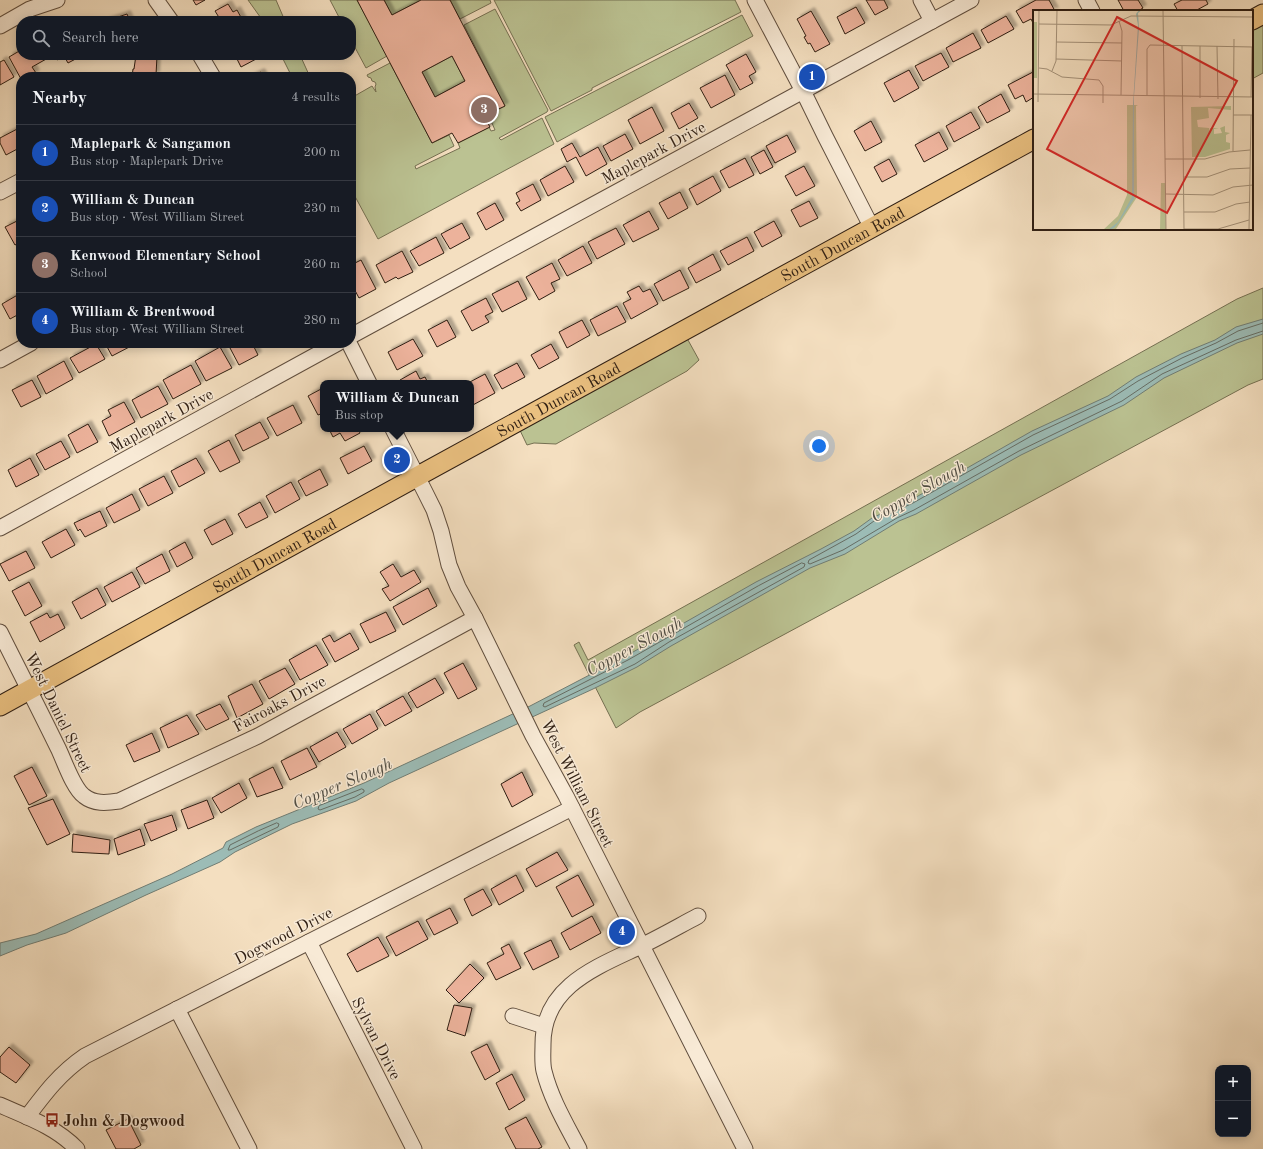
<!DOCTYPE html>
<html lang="en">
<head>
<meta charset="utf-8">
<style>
  body { margin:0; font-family:"Old Standard TT",serif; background:#242831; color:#f1f3f6 }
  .controls { position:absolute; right:12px; bottom:12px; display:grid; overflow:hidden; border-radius:8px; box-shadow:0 2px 10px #0003 }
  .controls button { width:36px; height:36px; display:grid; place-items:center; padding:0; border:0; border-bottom:1px solid #363941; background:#171b24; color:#f1f3f6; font:20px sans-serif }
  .you { position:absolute; left:819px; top:446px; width:14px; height:14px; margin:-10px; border:3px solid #fff; border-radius:50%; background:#1a73e8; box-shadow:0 0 0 6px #1a73e833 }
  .badge { display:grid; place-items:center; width:26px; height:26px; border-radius:50%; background:#0f766e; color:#fff; font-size:13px; font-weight:700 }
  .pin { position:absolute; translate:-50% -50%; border:2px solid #fff; box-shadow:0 1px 4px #0006 }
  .popup { position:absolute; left:320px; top:380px; width:154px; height:52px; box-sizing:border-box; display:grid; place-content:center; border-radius:8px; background:#171b24; filter:drop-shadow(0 1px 3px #0005); font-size:13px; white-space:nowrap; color:#9ea1a6 }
  .popup b { font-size:15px; color:#f1f3f6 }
  .popup::after { content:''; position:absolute; left:50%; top:100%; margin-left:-8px; border:8px solid transparent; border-top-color:#171b24 }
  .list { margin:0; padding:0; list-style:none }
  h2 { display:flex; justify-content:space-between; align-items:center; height:52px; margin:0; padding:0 16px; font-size:17px }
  h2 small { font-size:13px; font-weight:400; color:#9ea1a6 }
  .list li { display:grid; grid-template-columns:26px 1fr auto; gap:12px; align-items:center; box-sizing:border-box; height:56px; padding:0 16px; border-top:1px solid #363941 }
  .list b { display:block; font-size:15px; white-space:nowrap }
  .list p { margin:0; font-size:13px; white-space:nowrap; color:#9ea1a6 }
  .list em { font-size:13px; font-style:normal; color:#9ea1a6 }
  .icon { flex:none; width:22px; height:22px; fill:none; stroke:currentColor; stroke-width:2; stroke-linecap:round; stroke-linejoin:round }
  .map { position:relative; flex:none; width:1263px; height:1149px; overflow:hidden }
  .search { position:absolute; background:#171b24; box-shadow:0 2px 10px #0003; left:16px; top:16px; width:340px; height:44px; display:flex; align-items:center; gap:10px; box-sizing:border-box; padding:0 14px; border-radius:16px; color:#9ea1a6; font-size:15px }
  .panel { position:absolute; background:#171b24; box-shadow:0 2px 10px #0003; left:16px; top:72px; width:340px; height:276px; border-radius:16px }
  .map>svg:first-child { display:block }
  .green { fill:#bbc292; stroke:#757052 }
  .water { fill:#9cbcb6; stroke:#707d74 }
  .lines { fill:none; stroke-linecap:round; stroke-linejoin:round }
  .shore { stroke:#666d64; stroke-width:1 }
  .building { fill:#ecb29b; stroke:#2f1e12; fill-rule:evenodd; filter:url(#shadow) }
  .minor-casing { stroke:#604e3e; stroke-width:17 }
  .major-casing { stroke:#2f1e12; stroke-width:21 }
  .minor { stroke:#f8ead6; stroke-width:15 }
  .major { stroke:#eac080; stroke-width:19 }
  .labels { text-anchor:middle; stroke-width:3; stroke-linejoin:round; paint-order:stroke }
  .street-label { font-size:16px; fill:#2f1e12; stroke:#f8ead6 }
  .poi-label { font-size:16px; font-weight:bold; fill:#2f1e12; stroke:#f8ead6; text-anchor:start }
  .water-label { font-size:17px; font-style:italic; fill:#504d43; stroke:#f8ead6 }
  .inset-road { fill:none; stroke:#a5927a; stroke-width:1 }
  .view { fill:#d62828; fill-opacity:0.15; stroke:#d62828; stroke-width:2 }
  .inset-edge { fill:none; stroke:#2f1e12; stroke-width:2 }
</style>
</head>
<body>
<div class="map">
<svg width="1263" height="1149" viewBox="0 0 1263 1149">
  <defs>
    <filter id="shadow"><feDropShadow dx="3.5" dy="-3.5" stdDeviation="1" flood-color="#0004"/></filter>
  </defs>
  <rect width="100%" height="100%" fill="#f4dfc0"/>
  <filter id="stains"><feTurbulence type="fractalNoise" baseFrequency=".005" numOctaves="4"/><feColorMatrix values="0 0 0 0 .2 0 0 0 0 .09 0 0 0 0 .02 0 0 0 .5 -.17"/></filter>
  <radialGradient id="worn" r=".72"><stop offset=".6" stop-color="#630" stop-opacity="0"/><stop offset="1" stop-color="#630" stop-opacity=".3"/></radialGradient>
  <g class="green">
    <path d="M248,0H276L285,21H263Z"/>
    <path d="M330,0H357L387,56L366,68L351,40V21H341Z"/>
    <path d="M384,0H421L392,15Z"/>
    <path d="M450,0H490L491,3L460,19Z"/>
    <path d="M494,0H735L741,12L592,88V90L551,111Z"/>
    <path d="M495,9L548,110L547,112L499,138L501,140L542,118L554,144L378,239L351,189V98L372,86L376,92L375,87L376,84L375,82L372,81L371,78L368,77L367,75L390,63L432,143L449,135L454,146L415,166L416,169L460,148L458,143L489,127L491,131L495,130L488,114L505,106L464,25Z"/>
    <path d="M1263,14V73L1252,79V20Z"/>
    <path d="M742,15L753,36L557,142L545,117Z"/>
    <path d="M281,55H300L310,77H292Z"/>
    <path d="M452,56L465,81L435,97L422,72Z"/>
    <path d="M1263,288V379L1248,385L640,712L616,728L574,645L579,642L588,660L1237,299Z"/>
    <path d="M683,331L699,360L687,371L556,444L534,443L527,445L516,422Z"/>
  </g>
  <path class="water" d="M1263,319V334L1237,343L1164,378L1124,405L1021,455L916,514L899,521L845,554L810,568L671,646L637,667L593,689L389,783L356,801L292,824L235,852L220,862L146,895L66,933L27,945L0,956V943L36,934L172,874L223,848L226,842L256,827L364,783L530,706L626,656L756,582L821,549L854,531L872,518L911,500L1032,431L1108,396L1136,377L1181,354L1215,340L1236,327Z"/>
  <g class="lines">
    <g class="shore">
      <path d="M1263,323L1238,331L1216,343L1182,358L1138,381L1110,399L1033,435L913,503L874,521L856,534L809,560L808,563L810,564L843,550L897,518L914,510L1019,451L1122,401L1162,374L1236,340L1263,331"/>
      <path d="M802,563L805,564L804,567L669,642L635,664L545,707L543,706L544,703L628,660L758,586Z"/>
      <path d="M362,789L364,790V792L355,797L320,810L318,809L319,806Z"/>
      <path d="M277,823L279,824L278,827L230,850H228L230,845L258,831Z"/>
    </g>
  </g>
  <g class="building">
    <path d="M193,0H205L196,5Z"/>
    <path d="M357,0H384L392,15L421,0H450L505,106L484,116L490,127L458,143L452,133L432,143ZM452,56L465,81L435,97L422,72Z"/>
    <path d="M866,0H884L888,8L875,15Z"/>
    <path d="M1036,0H1049L1055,11H1034V25L1031,19L1023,23L1016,11Z"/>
    <path d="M1118,0H1138L1143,8L1138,11H1124Z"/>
    <path d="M1182,0H1206L1208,4L1195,11H1178L1174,4Z"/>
    <path d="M228,4L233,12L237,10L243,21H215L220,19L215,11Z"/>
    <path d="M856,7L865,23L845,34L837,17Z"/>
    <path d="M811,11L830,44L815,52L810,43L808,44L804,37L806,36L797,19Z"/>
    <path d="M127,14L130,21H106Z"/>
    <path d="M1006,16L1014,29L988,43L981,30Z"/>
    <path d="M973,33L981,48L953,62L946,48Z"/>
    <path d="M21,50V55H46L48,58L32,67L36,73L29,77H21V79L9,57Z"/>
    <path d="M941,53L949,67L923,81L915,66Z"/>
    <path d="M746,54L756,72L749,76L753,83L740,90L726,65Z"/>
    <path d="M54,55H83L68,63L64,56L57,60Z"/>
    <path d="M136,55L157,56L156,75L147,74L146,77H132L133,69H134Z"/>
    <path d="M235,55H256L258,58L241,67Z"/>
    <path d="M4,60L14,77L0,85V62Z"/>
    <path d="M909,70L919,88L894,102L884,83Z"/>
    <path d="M261,72L264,77H251Z"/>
    <path d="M1033,72L1034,75V97L1026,102L1023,95L1015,99L1008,85Z"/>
    <path d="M725,75L735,95L711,108L700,88Z"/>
    <path d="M1001,94L1010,111L987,123L978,107Z"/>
    <path d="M689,103L698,118L679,129L671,113Z"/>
    <path d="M652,107L664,131L640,144L628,120Z"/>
    <path d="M971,112L980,128L954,142L946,126Z"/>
    <path d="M871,121L882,142L865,151L854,131Z"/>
    <path d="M21,127V147L6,155L0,143V138Z"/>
    <path d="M939,132L948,149L924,162L915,145Z"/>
    <path d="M625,134L633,149L611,161L603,146Z"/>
    <path d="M787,135L796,152L775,163L766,146Z"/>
    <path d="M572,143L580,157L598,147L607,164L586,176L576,157L567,162L561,149Z"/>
    <path d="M764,150L773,167L760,174L751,157Z"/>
    <path d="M745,158L754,175L729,188L720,171Z"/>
    <path d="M889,159L897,174L882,182L874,167Z"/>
    <path d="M565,166L574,182L548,196L540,180Z"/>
    <path d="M804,166L815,186L796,196L785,176Z"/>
    <path d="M713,176L721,191L697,205L689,189Z"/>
    <path d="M533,184L541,200L521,211L516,203L520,201L516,193Z"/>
    <path d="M680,192L688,208L668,219L659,203Z"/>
    <path d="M809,201L818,218L800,227L791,210Z"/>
    <path d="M495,203L504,220L486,230L477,213Z"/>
    <path d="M649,211L659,229L633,242L623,225Z"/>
    <path d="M21,219V242L15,245L5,227Z"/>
    <path d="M774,221L782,236L762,247L754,232Z"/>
    <path d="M462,223L470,238L450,249L441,234Z"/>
    <path d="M616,228L625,244L597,259L588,242Z"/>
    <path d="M436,237L444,253L419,266L410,251Z"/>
    <path d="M747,237L754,251L728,265L720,251Z"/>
    <path d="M583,246L592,263L567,276L558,260Z"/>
    <path d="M402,251L413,272L398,279L396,277L385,283L376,265Z"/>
    <path d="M713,254L721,270L696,283L688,268Z"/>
    <path d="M361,260L376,289L359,298L351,283V265Z"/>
    <path d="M552,263L560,279L551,283L555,291L539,300L526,277Z"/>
    <path d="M680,270L689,288L663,301L654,284Z"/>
    <path d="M518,281L527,299L502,312L492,294Z"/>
    <path d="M639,286L643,292L650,289L658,304L631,319L623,303L631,299L627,292Z"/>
    <path d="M21,293V313L10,319L2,304Z"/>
    <path d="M486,298L493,312L485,316L489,322L472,331L461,311Z"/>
    <path d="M617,306L626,322L598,336L590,320Z"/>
    <path d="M447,320L456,337L437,347L428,330Z"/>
    <path d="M582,320L590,335L567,348L559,332Z"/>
    <path d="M413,339L423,356L397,370L388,352Z"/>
    <path d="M105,343H134L135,344L112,356Z"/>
    <path d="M238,343H252L258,355L239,365L230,348Z"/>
    <path d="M96,344L105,359L79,373L70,358Z"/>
    <path d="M551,344L559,358L539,369L531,355Z"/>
    <path d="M220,347L232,368L206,381L195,361Z"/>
    <path d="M64,361L73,379L46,394L37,376Z"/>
    <path d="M517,363L525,377L502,389L494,375Z"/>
    <path d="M191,365L201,384L173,399L163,380Z"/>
    <path d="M416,371L420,379L425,377L428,383H402L400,380Z"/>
    <path d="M485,374L495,393L471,406V383H468Z"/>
    <path d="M32,380L41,397L21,407L12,390Z"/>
    <path d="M158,386L168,404L141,418L132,400Z"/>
    <path d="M323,388V413L318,415L308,396Z"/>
    <path d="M124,402L135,422L109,436L102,421L111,416L108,410Z"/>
    <path d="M293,405L302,423L277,436L267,418Z"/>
    <path d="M260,422L269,438L243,451L235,435Z"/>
    <path d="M88,424L98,442L77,453L68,435Z"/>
    <path d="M329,429H358L360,433L345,441L340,433L333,437Z"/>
    <path d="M229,440L240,462L220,472L208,451Z"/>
    <path d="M61,441L70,457L45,470L36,454Z"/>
    <path d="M364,446L372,461L348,474L340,458Z"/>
    <path d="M30,458L39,475L16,487L8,470Z"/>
    <path d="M196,458L205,473L179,487L171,471Z"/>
    <path d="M320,469L328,485L306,496L298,481Z"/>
    <path d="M164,476L173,493L148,506L139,489Z"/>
    <path d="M291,482L300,499L275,513L266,496Z"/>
    <path d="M132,494L140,510L114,523L106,508Z"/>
    <path d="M260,502L268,517L246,528L238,514Z"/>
    <path d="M100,511L107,526L85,537L80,529L78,531L74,523Z"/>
    <path d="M225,519L233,534L212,545L204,530Z"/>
    <path d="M66,529L75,545L51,558L42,542Z"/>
    <path d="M185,542L193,558L177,567L169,551Z"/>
    <path d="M26,551L35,568L9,581L0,564Z"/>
    <path d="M162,554L170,571L145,584L136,568Z"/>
    <path d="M393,564L401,577L414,570L421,582L390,601L382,589L389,586L380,572Z"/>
    <path d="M132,572L140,587L112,602L104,587Z"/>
    <path d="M29,582L42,606L25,616L12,591Z"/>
    <path d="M97,588L106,605L81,619L72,602Z"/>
    <path d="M428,588L437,606L403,625L393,607Z"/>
    <path d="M386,612L396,631L370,643L360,624Z"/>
    <path d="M47,613L50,618L58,614L65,628L40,642L30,622Z"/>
    <path d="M350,633L359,649L335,662L322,639L330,635L334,642Z"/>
    <path d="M316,645L328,665L300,680L289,660Z"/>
    <path d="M463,663L477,689L458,699L444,673Z"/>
    <path d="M285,668L295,684L269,699L259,681Z"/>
    <path d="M435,678L444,693L417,708L408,693Z"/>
    <path d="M252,684L263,704L237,718L228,696Z"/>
    <path d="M403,696L412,711L385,726L376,711Z"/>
    <path d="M220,704L229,719L206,730L196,715Z"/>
    <path d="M370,714L378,729L352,744L343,729Z"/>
    <path d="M187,715L199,734L168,748L160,728Z"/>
    <path d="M337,732L346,747L319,762L310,747Z"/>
    <path d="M152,733L160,751L134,762L126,745Z"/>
    <path d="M307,748L317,767L290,780L281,761Z"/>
    <path d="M32,767L47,796L29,805L14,776Z"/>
    <path d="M273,767L283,788L257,797L249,779Z"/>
    <path d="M522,772L533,795L512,807L501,784Z"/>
    <path d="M239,783L247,798L221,813L212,798Z"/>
    <path d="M53,799L70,834L47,845L28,808Z"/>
    <path d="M207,800L214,818L188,829L181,810Z"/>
    <path d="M172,815L177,830L151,841L144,824Z"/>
    <path d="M140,829L145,845L118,855L114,839Z"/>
    <path d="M73,834L110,840L109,854L72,852Z"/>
    <path d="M557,852L568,870L536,887L526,869Z"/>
    <path d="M516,875L524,891L499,905L491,889Z"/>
    <path d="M578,875L594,905L572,917L556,887Z"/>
    <path d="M483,889L492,905L472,916L464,899Z"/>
    <path d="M450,908L458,923L434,935L426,920Z"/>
    <path d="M592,916L601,933L570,950L561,933Z"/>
    <path d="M418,921L428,939L396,956L386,937Z"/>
    <path d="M378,937L389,956L357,972L347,954Z"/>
    <path d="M551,940L559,957L533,970L524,953Z"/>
    <path d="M509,944L521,968L496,980L487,963L504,954L501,948Z"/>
    <path d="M470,964L484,978L459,1003L446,990Z"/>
    <path d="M454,1005L472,1008L465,1036L447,1030Z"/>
    <path d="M487,1044L500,1071L485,1080L471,1052Z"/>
    <path d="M9,1047L30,1065L16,1083L0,1072V1057Z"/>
    <path d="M512,1074L525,1100L509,1110L496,1083Z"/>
    <path d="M526,1117L542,1147L538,1149H516L505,1128Z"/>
    <path d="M128,1119L141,1145L134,1149H116L106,1130Z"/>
  </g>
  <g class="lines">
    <defs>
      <g id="minor">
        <path d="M156,0L171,21"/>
        <path d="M755,0L803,91L825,136L872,228"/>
        <path d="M921,0L932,21"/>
        <path d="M1086,0L1092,11"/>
        <path d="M0,26L30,9L57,0"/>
        <path d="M200,55L213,77"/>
        <path d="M0,192L21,181"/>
        <path d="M351,336L971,0"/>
        <path d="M349,343L369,383"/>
        <path d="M0,360L31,343"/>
        <path d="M393,429L425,492L434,510L441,531L449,565L458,587L475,618L533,736L566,796L745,1149"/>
        <path d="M0,528L338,343"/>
        <path d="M0,632C19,670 39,709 58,748C64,760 73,788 84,796C94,804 106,803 119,801L258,736L475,618"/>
        <path d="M309,942L414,1149"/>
        <path d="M177,1009L249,1149"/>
        <path d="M513,1016L544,1026"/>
        <path d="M0,1105C27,1117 56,1127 77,1149"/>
        <path d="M27,1117C45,1093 60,1073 85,1056L572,808"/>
        <path d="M579,1149C566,1124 551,1099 544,1071C542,1063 543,1053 543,1044C543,986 597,967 641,946C660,937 679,926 698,916"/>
      </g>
      <g id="major">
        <path d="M1252,20L1263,14"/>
        <path id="s1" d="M0,706L429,470L1034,139"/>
      </g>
    </defs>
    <use href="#minor" class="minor-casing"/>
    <use href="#major" class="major-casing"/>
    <use href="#minor" class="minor"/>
    <use href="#major" class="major"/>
  </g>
  <defs>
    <symbol id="bus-bare" viewBox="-9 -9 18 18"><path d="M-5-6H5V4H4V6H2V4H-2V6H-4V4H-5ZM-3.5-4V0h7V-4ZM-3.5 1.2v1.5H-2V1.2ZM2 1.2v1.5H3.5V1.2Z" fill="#8f2418" stroke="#f8ead6" stroke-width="2.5" paint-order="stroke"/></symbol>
  </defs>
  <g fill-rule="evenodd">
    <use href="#bus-bare" x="42" y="1110" width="20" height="20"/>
  </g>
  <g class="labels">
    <g class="street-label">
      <text transform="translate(653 152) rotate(-28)" y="6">Maplepark Drive</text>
      <text dy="6" stroke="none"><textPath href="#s1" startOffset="961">South Duncan Road</textPath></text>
      <text dy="6" stroke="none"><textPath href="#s1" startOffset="637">South Duncan Road</textPath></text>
      <text transform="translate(161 420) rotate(-29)" y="6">Maplepark Drive</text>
      <text dy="6" stroke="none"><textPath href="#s1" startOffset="313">South Duncan Road</textPath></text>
      <text transform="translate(279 703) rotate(-28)" y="6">Fairoaks Drive</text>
      <text transform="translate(59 712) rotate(64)" y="6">West Daniel Street</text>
      <text transform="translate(578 783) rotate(63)" y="6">West William Street</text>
      <text transform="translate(283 935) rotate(-27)" y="6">Dogwood Drive</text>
      <text transform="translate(377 1038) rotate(63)" y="6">Sylvan Drive</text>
    </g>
    <g class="poi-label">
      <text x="63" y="1126">John &amp; Dogwood</text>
    </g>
    <g class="water-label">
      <text transform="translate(918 491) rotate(-30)" y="6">Copper Slough</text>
      <text transform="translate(634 646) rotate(-28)" y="6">Copper Slough</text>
      <text transform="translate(342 783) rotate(-23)" y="6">Copper Slough</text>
    </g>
  </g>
  <g transform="translate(1033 10)">
    <rect width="220" height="220" fill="#f4dfc0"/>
    <path d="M0,12H4V68H0ZM94,95H105L103,96L104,187L83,219L70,220L85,206L94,185ZM198,96V100L175,98L176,108L164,110L165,117L176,118V122L177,118H186L181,119V124L189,123L187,118L192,116V122L197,123L193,125V132L197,133V139L172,147H159L158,97ZM128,173H132L133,220H127Z" fill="#bbc292"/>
    <path d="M106,0H109L105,3L106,18L101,87V189L86,212L81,218L75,220L85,212L99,187L100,94L105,15L103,4Z" fill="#9cbcb6"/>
    <path class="inset-road" d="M130,0L133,220M86,11L89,21L88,85M6,14L78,15L98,6L220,7M23,32L89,33M149,36L151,220M167,36V88M184,36L185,89M23,49L89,51M6,58L14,59L29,67L66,70L70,76V93M19,61L23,51L24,0M0,84L220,87M114,86V39L117,35L220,37M218,87L219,37M5,92L6,0M200,105H220M200,141L201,29M132,149H172L196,142L217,140M150,167H174L197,159L217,158M133,184L180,185L200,177L220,175M151,202H182L203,194L217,192M151,219H185L216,210M216,220L218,105"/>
    <path class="view" d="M84,7L204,71L134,203L14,139Z"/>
    <rect width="220" height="220" class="inset-edge"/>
  </g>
  <rect width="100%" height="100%" filter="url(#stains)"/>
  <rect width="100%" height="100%" fill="url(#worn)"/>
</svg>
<div class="controls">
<button>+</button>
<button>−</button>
</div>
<div class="you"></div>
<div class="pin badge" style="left:812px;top:77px;background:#1a4fb4">1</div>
<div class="pin badge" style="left:397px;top:460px;background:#1a4fb4">2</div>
<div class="popup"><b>William &amp; Duncan</b>Bus stop</div>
<div class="pin badge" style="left:484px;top:110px;background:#8d6e63">3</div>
<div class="pin badge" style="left:622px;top:932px;background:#1a4fb4">4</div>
<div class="search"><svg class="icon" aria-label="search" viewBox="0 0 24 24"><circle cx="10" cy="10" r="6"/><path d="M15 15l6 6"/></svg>Search here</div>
<section class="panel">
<h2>Nearby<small>4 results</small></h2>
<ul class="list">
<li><span class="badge" style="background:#1a4fb4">1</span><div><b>Maplepark &amp; Sangamon</b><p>Bus stop · Maplepark Drive</p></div><em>200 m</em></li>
<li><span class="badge" style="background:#1a4fb4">2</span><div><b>William &amp; Duncan</b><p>Bus stop · West William Street</p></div><em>230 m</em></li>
<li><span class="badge" style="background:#8d6e63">3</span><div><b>Kenwood Elementary School</b><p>School</p></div><em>260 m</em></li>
<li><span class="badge" style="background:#1a4fb4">4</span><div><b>William &amp; Brentwood</b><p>Bus stop · West William Street</p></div><em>280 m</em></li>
</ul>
</section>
</div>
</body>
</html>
